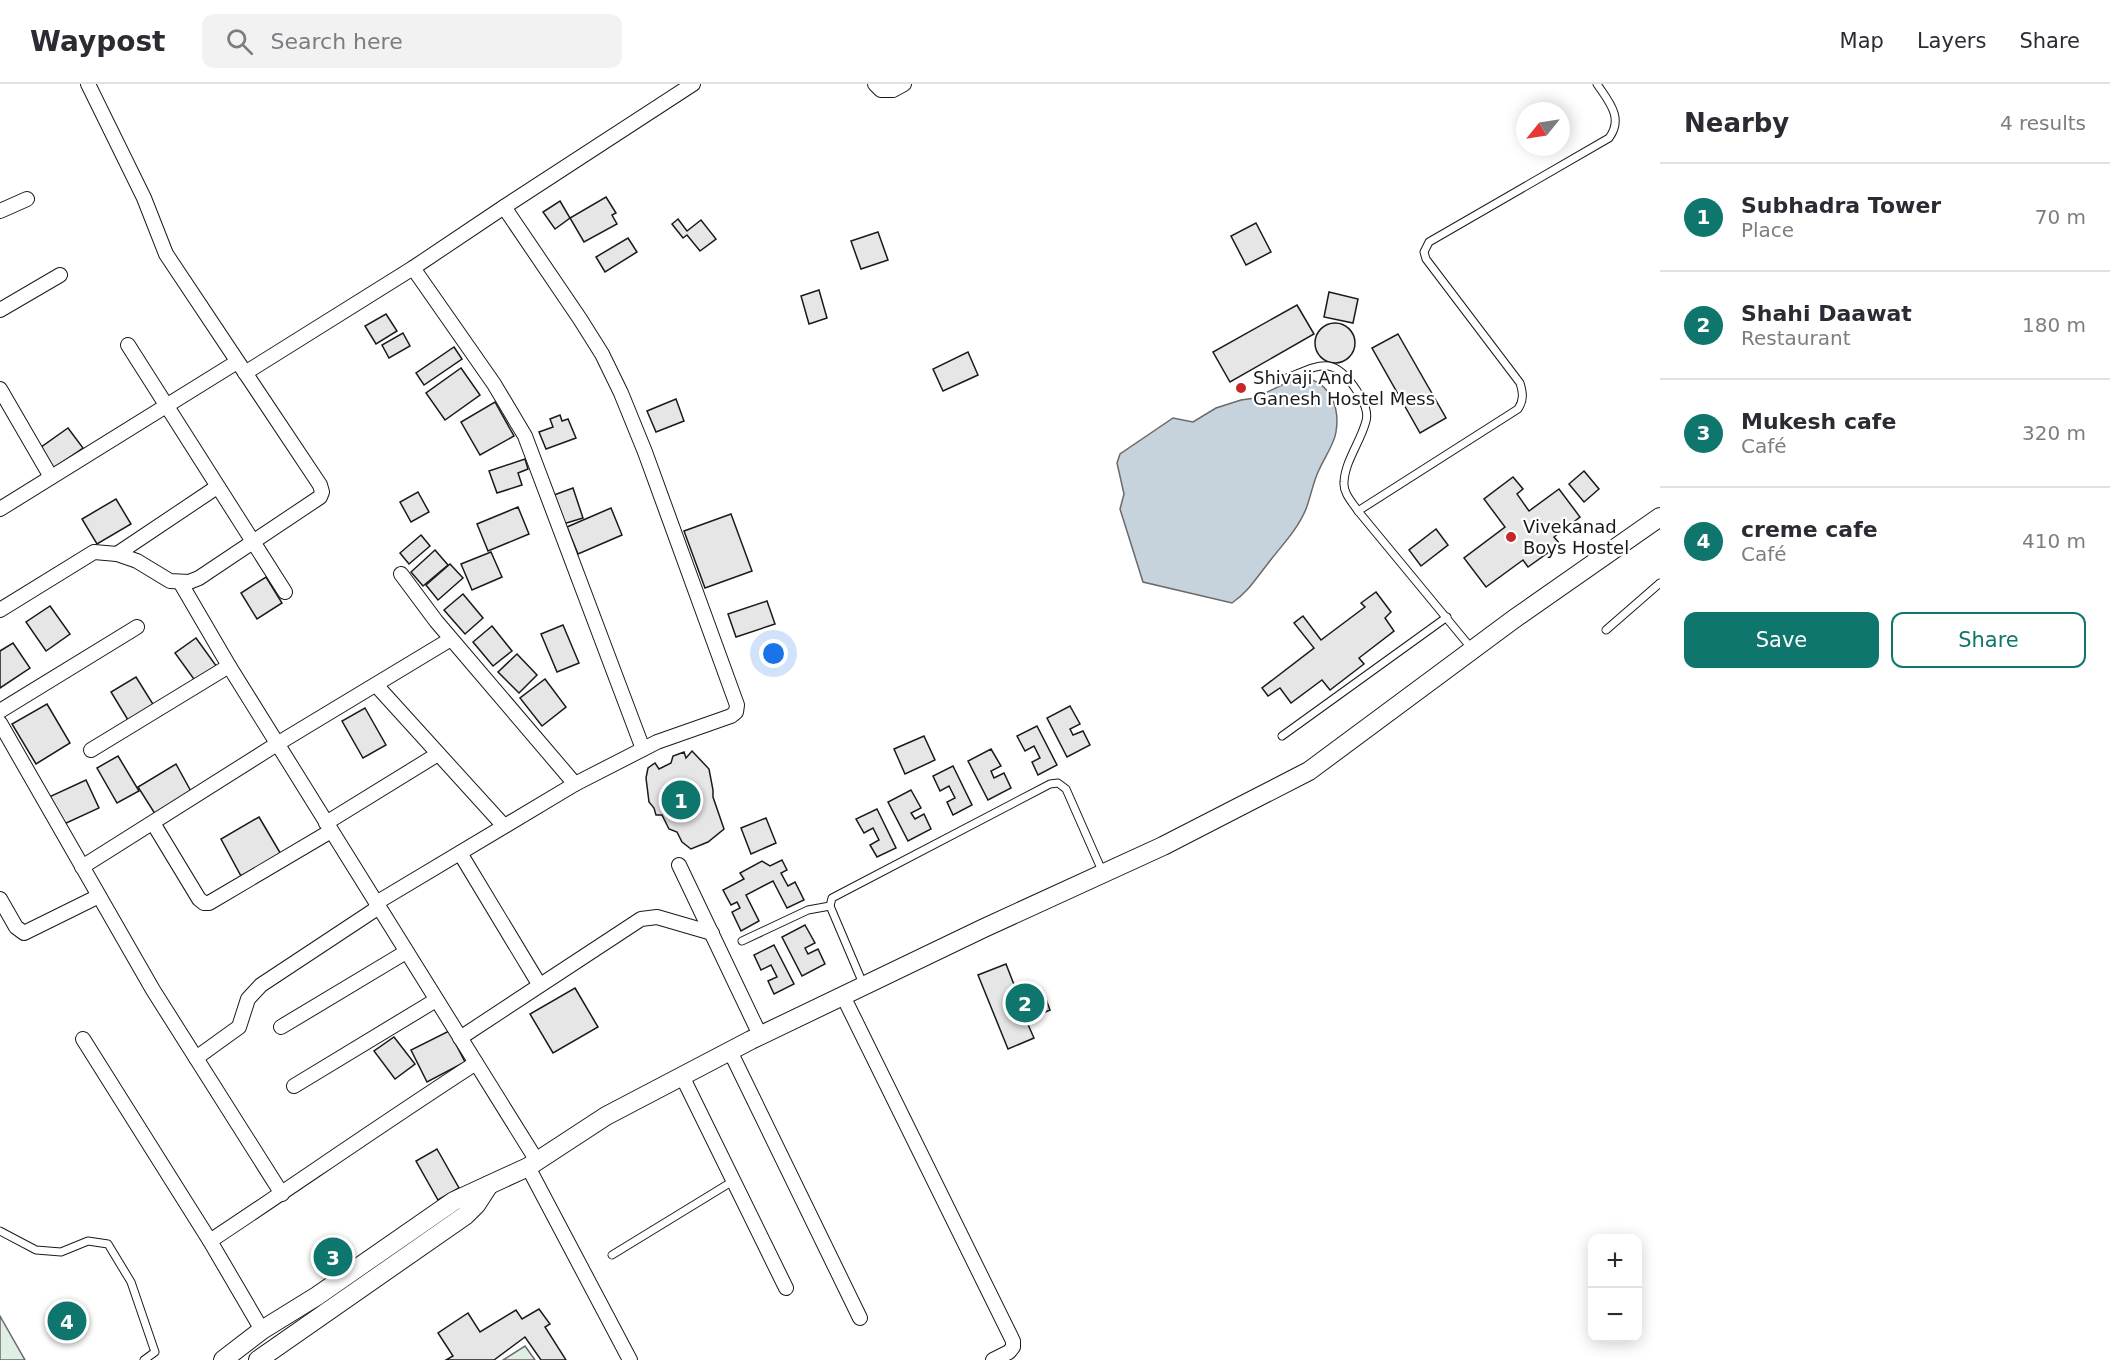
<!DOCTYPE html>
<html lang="en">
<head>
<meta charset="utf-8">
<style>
  body { margin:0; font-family:"DejaVu Sans",sans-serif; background:#f2f2f3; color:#2b2b33 }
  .controls { position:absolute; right:18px; bottom:18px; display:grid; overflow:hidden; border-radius:12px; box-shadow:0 3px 15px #0003 }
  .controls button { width:54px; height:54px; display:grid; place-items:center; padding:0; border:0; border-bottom:2px solid #e1e1e2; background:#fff; color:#2b2b33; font:30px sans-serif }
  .compass { position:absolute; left:1516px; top:18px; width:54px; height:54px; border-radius:50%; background:#fff; box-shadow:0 3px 15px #0003; rotate:240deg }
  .you { position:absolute; left:774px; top:570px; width:21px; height:21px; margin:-15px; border:4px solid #fff; border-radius:50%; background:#1a73e8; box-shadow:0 0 0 9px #1a73e833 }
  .badge { display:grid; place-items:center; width:39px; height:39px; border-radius:50%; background:#0f766e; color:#fff; font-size:20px; font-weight:700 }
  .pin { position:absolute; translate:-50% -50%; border:3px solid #fff; box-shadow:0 2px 6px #0006 }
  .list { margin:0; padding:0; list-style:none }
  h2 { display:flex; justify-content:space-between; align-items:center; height:78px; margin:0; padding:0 24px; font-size:26px }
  h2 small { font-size:20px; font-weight:400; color:#7c7c81 }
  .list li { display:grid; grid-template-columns:39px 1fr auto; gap:18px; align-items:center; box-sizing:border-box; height:108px; padding:0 24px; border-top:2px solid #e1e1e2 }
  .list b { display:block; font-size:22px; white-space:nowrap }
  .list p { margin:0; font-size:20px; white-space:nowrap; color:#7c7c81 }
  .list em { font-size:20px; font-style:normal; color:#7c7c81 }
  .actions { display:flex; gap:12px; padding:18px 24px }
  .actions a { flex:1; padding:14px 0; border:2px solid #0f766e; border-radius:12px; text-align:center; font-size:21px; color:#0f766e }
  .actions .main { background:#0f766e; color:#fff }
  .icon { flex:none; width:33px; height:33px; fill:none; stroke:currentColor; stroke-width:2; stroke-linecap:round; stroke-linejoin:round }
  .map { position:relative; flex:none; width:1660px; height:1276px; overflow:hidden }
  header { display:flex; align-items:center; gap:36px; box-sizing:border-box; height:84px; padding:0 30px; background:#fff; border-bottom:2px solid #e1e1e2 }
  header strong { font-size:28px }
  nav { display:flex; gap:33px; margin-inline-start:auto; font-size:21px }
  .search { width:420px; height:54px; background:#f2f2f3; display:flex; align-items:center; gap:15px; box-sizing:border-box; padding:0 21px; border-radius:12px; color:#7c7c81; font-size:22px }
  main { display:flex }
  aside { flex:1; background:#fff }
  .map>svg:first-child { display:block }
  .green { fill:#e0efe3; stroke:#6a6a6a; stroke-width:1.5 }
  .water { fill:#c6d2dc; stroke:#6a6a6a; stroke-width:1.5 }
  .building { fill:#e6e6e6; stroke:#1a1a1a; stroke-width:1.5 }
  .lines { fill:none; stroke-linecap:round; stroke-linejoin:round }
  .service-casing { stroke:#1a1a1a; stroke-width:9 }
  .minor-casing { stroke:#1a1a1a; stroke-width:16 }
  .tertiary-casing { stroke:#1a1a1a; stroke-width:20 }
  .service { stroke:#fff; stroke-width:7 }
  .minor { stroke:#fff; stroke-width:14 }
  .tertiary { stroke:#fff; stroke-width:18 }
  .poi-dot { fill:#c62828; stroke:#fff; stroke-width:2 }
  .labels { text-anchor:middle; stroke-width:4.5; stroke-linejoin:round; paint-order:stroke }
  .poi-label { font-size:18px; fill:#1a1a1a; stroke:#fff; text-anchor:start }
</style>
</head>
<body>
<header>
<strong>Waypost</strong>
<div class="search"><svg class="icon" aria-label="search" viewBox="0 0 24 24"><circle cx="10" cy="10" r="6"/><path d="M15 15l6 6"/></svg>Search here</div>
<nav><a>Map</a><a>Layers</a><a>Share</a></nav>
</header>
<main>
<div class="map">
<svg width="1660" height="1276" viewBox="0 0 1660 1276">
  <rect width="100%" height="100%" fill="#fff"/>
  <g class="green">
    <path d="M0,1232L25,1276H0Z"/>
    <path d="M525,1262L535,1276H503Z"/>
  </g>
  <path class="water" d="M1306,294C1331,300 1340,324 1336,348C1334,361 1324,374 1319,386C1313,398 1311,412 1306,425C1297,447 1280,463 1266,482C1255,496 1247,509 1232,519L1143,498L1120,425L1124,410L1117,379L1120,370L1173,334L1193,338L1216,324L1241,316L1255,314L1286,299Z"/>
  <g class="building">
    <path d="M606,113L616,129L612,131L617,140L584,158L570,134Z"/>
    <path d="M560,117L570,134L555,145L543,128Z"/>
    <path d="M678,135L687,147L701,136L716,155L700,167L687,151L683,154L672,140Z"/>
    <path d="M1256,139L1271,168L1246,181L1231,152Z"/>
    <path d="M878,148L888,176L861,185L851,157Z"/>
    <path d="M628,154L637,168L605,188L596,173Z"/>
    <path d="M819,206L827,234L809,240L801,212Z"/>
    <path d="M1329,208L1358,215L1353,239L1324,233Z"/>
    <path d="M1297,221L1314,250L1230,298L1213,268Z"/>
    <path d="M386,230L397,247L376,260L365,242Z"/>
    <circle cx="1335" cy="259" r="20"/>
    <path d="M403,249L410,262L389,274L382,261Z"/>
    <path d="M1398,250L1446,334L1420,349L1372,264Z"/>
    <path d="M454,263L462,275L424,301L416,289Z"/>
    <path d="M968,268L978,291L943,307L933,285Z"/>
    <path d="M461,284L480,311L445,336L426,309Z"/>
    <path d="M676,315L684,337L656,348L647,327Z"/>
    <path d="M495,318L514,352L480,371L461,338Z"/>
    <path d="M560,331L562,337L568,335L576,354L546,365L539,348L553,343L550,335Z"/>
    <path d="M68,344L83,364L51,386L37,366Z"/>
    <path d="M525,375L528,385L518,389L522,401L497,409L489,387Z"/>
    <path d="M1584,387L1599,405L1584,418L1569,400Z"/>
    <path d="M1513,393L1523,405L1517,410L1529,427L1559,405L1580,433L1554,453L1560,460L1528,483L1523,476L1486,503L1464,474L1505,443L1484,415Z"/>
    <path d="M573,404L583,434L563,440L554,411Z"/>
    <path d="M418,408L429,428L411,438L400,418Z"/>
    <path d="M116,415L131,440L97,460L82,435Z"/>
    <path d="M518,423L529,450L488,467L477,440Z"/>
    <path d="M611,424L622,451L578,470L567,443Z"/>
    <path d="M731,430L752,487L705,504L684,447Z"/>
    <path d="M1436,445L1448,461L1421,482L1409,466Z"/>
    <path d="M421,451L430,462L409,480L400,469Z"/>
    <path d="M435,466L448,481L423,502L411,488Z"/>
    <path d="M491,468L502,493L472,506L461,480Z"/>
    <path d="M450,480L463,494L438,516L426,501Z"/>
    <path d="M266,493L282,519L257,535L241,509Z"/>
    <path d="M1376,508L1391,528L1385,534L1394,547L1359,574L1364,580L1330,606L1322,596L1291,619L1280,604L1268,612L1262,604L1314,564L1294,539L1303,532L1321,556L1365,523L1361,519Z"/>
    <path d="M463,510L483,534L465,550L444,526Z"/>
    <path d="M767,517L775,540L736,553L728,530Z"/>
    <path d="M50,522L70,550L46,567L26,538Z"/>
    <path d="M563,541L579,579L557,588L541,550Z"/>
    <path d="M492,542L512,567L493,582L473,558Z"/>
    <path d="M196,554L217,583L196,598L175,569Z"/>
    <path d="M13,559L30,584L0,604V567Z"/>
    <path d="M517,570L537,591L519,609L498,588Z"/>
    <path d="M136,593L156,625L131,641L111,608Z"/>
    <path d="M545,595L566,623L542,642L520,614Z"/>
    <path d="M47,620L70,659L36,680L12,640Z"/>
    <path d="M1070,622L1080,640L1070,645L1073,651L1083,647L1090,661L1067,673L1047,634Z"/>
    <path d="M365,624L386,661L363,674L342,637Z"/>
    <path d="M1037,642L1057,681L1038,691L1032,678L1040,674L1034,662L1025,667L1017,652Z"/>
    <path d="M924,652L935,676L905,690L894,665Z"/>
    <path d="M991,665L1001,682L991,687L994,694L1004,689L1011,704L988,716L968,677Z"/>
    <path d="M692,667L709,685L713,706V713L724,745L708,758L691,765L682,758L677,748L669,745L662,731H656L654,724L649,718L646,694L648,684L655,679L659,685L671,679L673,672L684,668L686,674Z"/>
    <path d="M118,672L139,707L117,719L97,684Z"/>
    <path d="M176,680L193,711L157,733L138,703Z"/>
    <path d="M953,682L972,721L953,731L947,718L955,714L949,702L940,707L933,692Z"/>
    <path d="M86,696L99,724L62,741L49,713Z"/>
    <path d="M911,706L921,724L911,729L915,735L924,730L931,745L908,757L888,718Z"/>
    <path d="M877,725L896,764L877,773L870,761L879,756L873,744L864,749L856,735Z"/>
    <path d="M259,733L282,772L241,792L221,755Z"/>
    <path d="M766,734L776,759L751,770L741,744Z"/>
    <path d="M782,776L787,786L781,789L788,802L795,798L804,816L787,824L773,797L746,811L759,837L741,847L732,828L740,824L737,818L731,821L723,806L744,795L740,789L762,777L770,782Z"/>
    <path d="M805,841L815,859L805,864L808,870L818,865L825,880L802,892L782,853Z"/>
    <path d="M774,861L794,900L774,910L768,897L777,893L771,881L761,886L754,871Z"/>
    <path d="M1006,880L1020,916L1043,907L1050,926L1026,936L1034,954L1008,965L978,891Z"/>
    <path d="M575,904L598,943L553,969L530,930Z"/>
    <path d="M449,947L465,978L427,998L411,966Z"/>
    <path d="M394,953L415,980L395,995L374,967Z"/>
    <path d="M437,1065L459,1104L438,1116L416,1077Z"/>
    <path d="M539,1225L550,1240L545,1243L566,1276H541L525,1253L494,1276H446L453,1272L438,1249L468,1229L480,1248L516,1226L522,1235Z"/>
  </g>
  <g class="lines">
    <defs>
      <g id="service">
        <path d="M1287,294C1321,280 1334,271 1357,307C1362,316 1369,326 1366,337C1361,357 1345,377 1344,398C1343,409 1352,418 1358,427"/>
        <path d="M1606,546L1660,499"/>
        <path d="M1472,565L1358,427L1518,325C1524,316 1523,309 1520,299L1426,175L1424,168L1429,158L1609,54C1624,34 1609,18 1597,0"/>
        <path d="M1282,652L1447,533"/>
        <path d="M742,857L808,826L830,822"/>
        <path d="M864,902L830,822L832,814L1050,700L1058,699L1066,705L1103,789"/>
        <path d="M0,1147L36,1166L61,1168L88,1157L108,1160L131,1198L155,1268L144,1276"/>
        <path d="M612,1171L733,1097"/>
      </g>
      <g id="minor">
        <path d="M875,0L881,6H893L904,0"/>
        <path d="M0,127L27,115"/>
        <path d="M413,184L494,300L525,352L643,665"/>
        <path d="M0,226L60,191"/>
        <path d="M128,261L285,508"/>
        <path d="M245,289L413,184L504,123L693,0"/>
        <path d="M0,305L51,393"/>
        <path d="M0,425L237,278"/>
        <path d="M117,470L217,403"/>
        <path d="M401,490L436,537L575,700"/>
        <path d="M180,498L229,582L537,1077"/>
        <path d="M0,526L94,468L117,470L137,477L170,497L189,498L199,494L320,413L322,408L320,401L166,170L144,114L88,0"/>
        <path d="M376,601L504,742"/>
        <path d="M0,627L137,543"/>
        <path d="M0,639L153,906L282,1110"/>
        <path d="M91,666L229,582"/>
        <path d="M153,739L199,815L204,819H209L331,747"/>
        <path d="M326,739L438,670"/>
        <path d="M460,769L539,900"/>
        <path d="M679,781L760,951"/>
        <path d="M82,783L277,660L451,555"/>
        <path d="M0,815L16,843L24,849L99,812"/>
        <path d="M376,819L575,700L657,658L731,632L736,628L737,621L645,368L621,309L602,270L580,235L504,123"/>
        <path d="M843,912L1013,1257V1263L1009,1268L993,1276"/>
        <path d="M281,943L406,868"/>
        <path d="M460,954L641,835L657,833L712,849"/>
        <path d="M83,955L210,1157L262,1246"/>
        <path d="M730,967L860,1234"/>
        <path d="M196,974L239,943L248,915L261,901L379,823"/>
        <path d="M682,992L786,1204"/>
        <path d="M294,1002L436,916"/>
        <path d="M528,1083L630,1276"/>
        <path d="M210,1157C299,1098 386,1037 476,979"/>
      </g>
      <g id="tertiary">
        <path d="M223,1276L262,1246L317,1212L454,1117L528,1083L606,1032L751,956L984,844L1163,762L1309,687L1514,535L1660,433"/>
        <path d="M258,1276L466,1131L476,1121L489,1101"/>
      </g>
    </defs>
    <use href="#service" class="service-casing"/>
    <use href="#minor" class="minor-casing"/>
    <use href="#tertiary" class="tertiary-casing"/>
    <use href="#service" class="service"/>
    <use href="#minor" class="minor"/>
    <use href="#tertiary" class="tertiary"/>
  </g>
  <g class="poi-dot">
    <circle cx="1241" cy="304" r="6"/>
    <circle cx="1511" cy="453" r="6"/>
  </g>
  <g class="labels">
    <g class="poi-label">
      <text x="1253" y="300">Shivaji And<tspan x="1253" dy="21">Ganesh Hostel Mess</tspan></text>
      <text x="1523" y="449">Vivekanad<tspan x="1523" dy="21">Boys Hostel</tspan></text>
    </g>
  </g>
</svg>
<div class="controls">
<button>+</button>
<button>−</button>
</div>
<svg class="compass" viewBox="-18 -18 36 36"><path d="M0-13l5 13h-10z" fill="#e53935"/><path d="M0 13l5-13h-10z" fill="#7c7c81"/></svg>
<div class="you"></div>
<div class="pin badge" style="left:681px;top:716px">1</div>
<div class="pin badge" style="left:1025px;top:919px">2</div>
<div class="pin badge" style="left:333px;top:1173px">3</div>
<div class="pin badge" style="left:67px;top:1237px">4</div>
</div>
<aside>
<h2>Nearby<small>4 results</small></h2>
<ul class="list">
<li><span class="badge">1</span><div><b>Subhadra Tower</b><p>Place</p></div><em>70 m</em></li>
<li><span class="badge">2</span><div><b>Shahi Daawat</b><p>Restaurant</p></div><em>180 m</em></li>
<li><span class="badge">3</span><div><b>Mukesh cafe</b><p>Café</p></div><em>320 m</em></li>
<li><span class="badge">4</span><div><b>creme cafe</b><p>Café</p></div><em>410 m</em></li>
</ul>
<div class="actions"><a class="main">Save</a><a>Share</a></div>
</aside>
</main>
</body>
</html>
